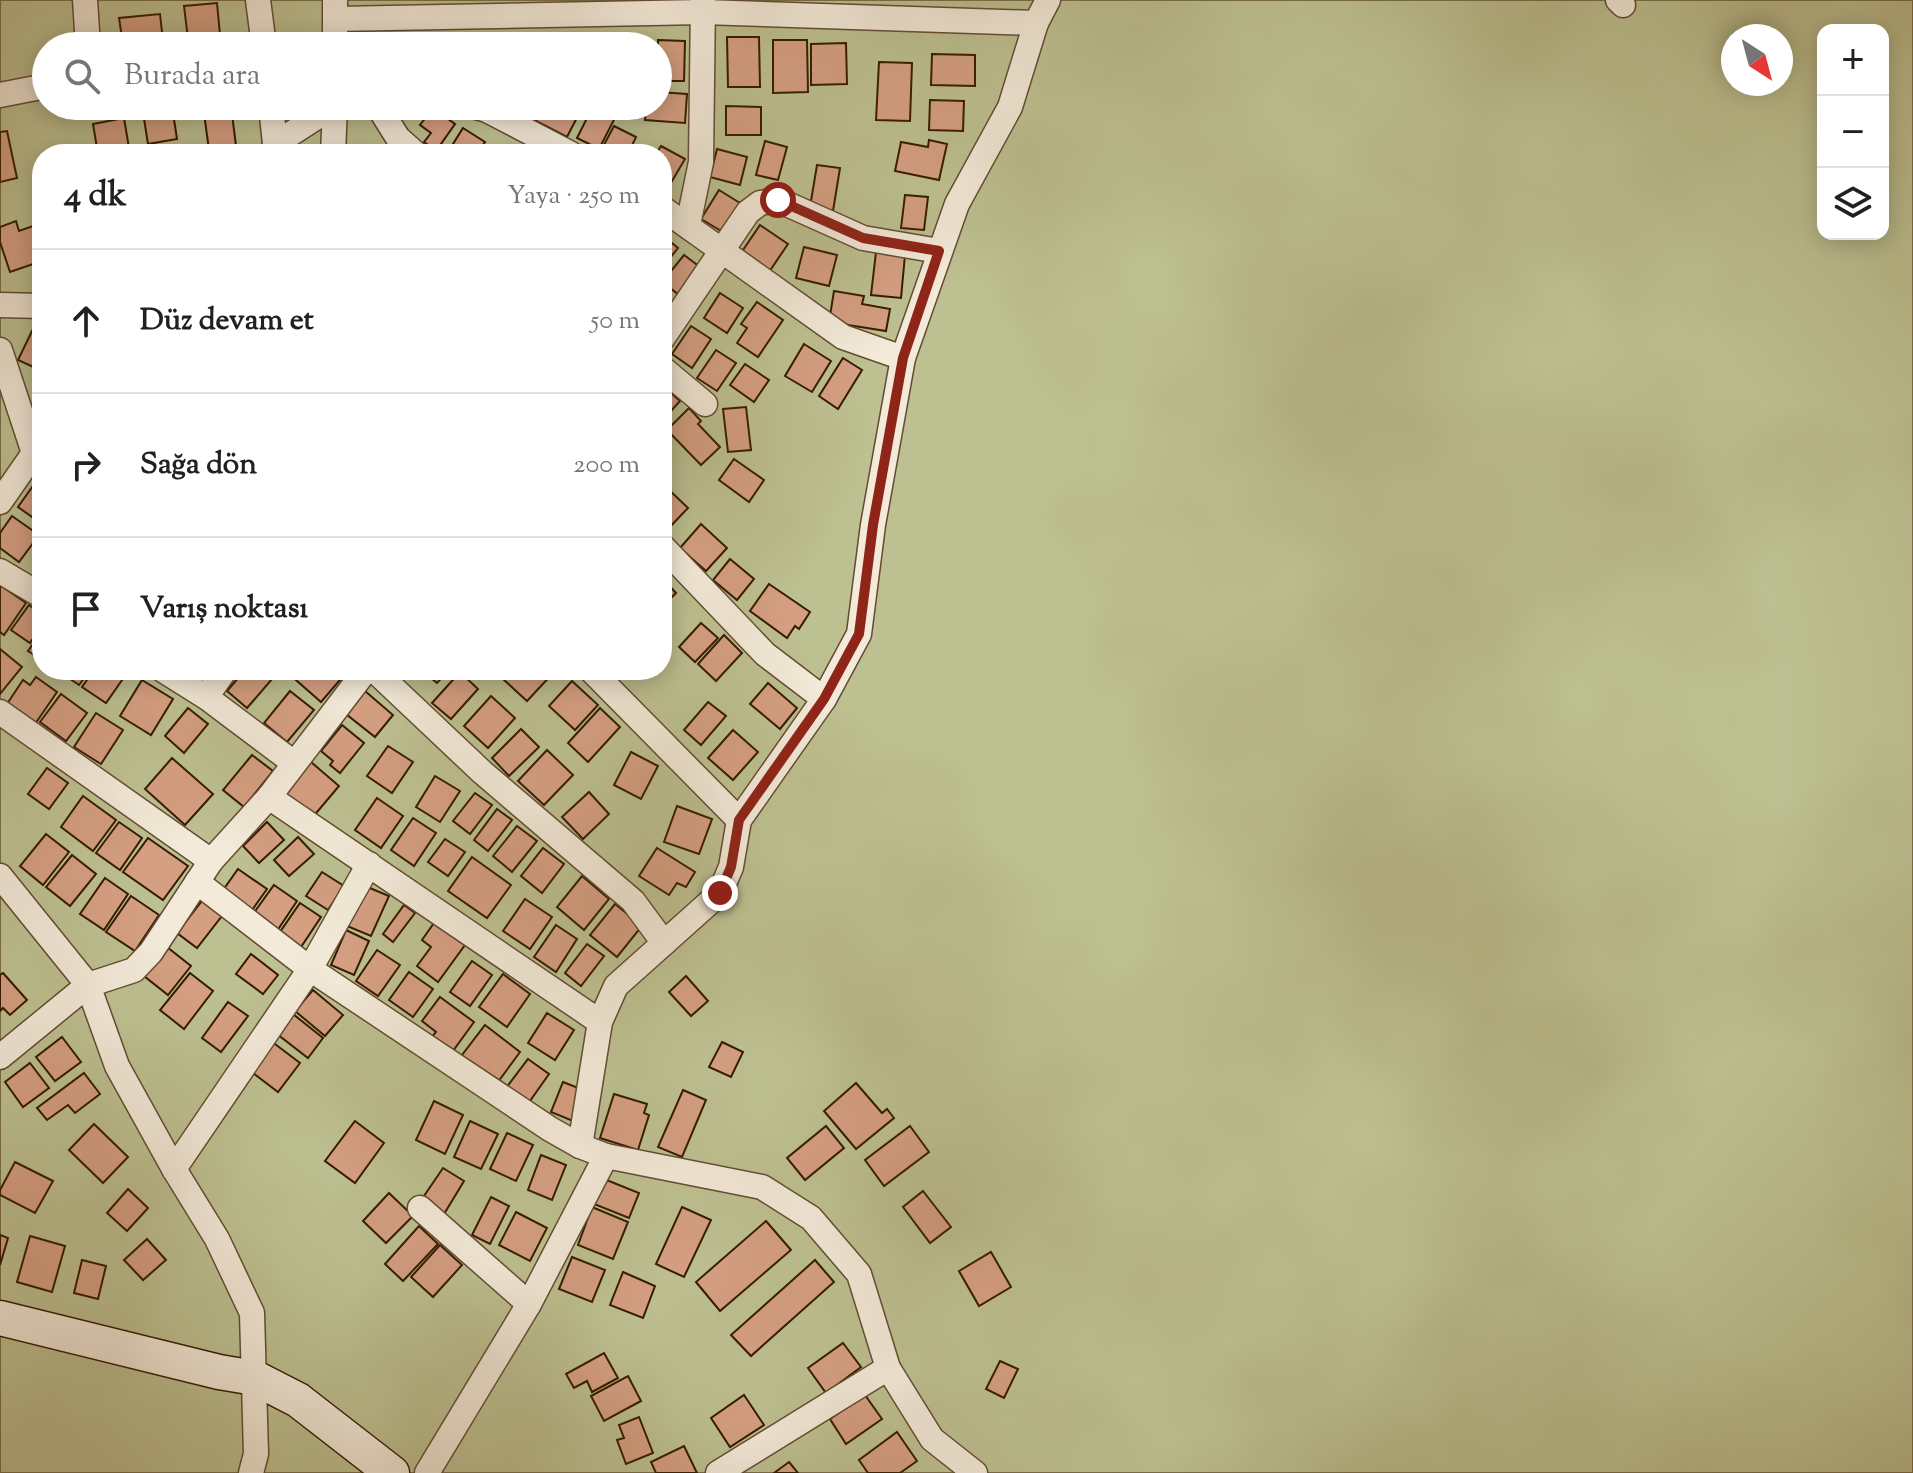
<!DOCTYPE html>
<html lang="tr">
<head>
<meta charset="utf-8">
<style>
  body { margin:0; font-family:"Sorts Mill Goudy",serif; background:#f2f2f2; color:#202124 }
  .controls { position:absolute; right:24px; top:24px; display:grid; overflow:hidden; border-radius:16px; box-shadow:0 4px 20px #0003 }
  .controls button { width:72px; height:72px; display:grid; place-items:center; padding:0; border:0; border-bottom:2px solid #e0e0e0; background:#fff; color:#202124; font:40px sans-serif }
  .compass { position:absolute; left:1721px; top:24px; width:72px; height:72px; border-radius:50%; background:#fff; box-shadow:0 4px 20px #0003; rotate:144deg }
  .stop { position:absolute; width:24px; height:24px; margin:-18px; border:6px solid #8f2418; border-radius:50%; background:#fff }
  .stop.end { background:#8f2418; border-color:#fff; box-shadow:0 2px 8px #0008 }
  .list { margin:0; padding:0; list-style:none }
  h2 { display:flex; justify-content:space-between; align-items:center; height:104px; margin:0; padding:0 32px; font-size:34px }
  h2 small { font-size:26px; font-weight:400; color:#757577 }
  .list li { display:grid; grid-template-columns:52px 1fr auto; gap:24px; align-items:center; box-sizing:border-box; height:144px; padding:0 32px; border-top:2px solid #e0e0e0 }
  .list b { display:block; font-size:30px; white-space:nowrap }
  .list em { font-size:26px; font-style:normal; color:#757577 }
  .icon { flex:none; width:44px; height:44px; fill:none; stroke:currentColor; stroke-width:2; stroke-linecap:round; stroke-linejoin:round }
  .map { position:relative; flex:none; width:1913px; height:1473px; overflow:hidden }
  .search { position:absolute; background:#fff; box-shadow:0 4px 20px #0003; left:32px; top:32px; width:640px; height:88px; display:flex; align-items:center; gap:20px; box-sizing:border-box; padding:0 28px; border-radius:44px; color:#757577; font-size:30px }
  .panel { position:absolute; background:#fff; box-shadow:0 4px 20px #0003; left:32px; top:144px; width:640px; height:536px; border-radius:32px }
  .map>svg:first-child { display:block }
  .green { fill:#bdc091; stroke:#796e49; stroke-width:2; fill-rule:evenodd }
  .building { fill:#d59f82; stroke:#351b01; stroke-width:2 }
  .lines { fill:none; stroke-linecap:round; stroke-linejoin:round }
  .street-casing { stroke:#634c32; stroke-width:27 }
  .secondary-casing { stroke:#351b01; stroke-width:37 }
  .street { stroke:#f3ead9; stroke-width:24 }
  .secondary { stroke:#f3ead9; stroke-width:34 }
  .route { stroke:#8f2418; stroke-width:10 }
</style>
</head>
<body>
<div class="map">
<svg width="1913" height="1473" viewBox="0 0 1913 1473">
  <rect width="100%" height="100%" fill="#ecdfc5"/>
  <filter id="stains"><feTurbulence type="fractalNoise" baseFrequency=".0025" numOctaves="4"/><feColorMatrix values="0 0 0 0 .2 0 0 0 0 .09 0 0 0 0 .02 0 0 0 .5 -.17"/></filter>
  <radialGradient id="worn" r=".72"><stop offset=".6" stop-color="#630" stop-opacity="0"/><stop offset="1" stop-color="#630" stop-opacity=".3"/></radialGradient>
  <path class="green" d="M0,0H1913V1473H0ZM1823,30H1883V234H1823ZM1733,36H1781V84H1733ZM46,46H658V106H46ZM42,154H662V670H42Z"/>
  <g class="building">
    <path d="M217,3L220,35L188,39L184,6Z"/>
    <path d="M160,14L163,41L123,45L119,18Z"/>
    <path d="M727,37H759L760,87H728Z"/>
    <path d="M658,40L685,41L684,81H658Z"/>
    <path d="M773,40H807L808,92L773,93Z"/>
    <path d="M846,43L847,84L811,85V44Z"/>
    <path d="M932,54L975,55V86L931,85Z"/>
    <path d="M879,62L912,63L910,121L876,120Z"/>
    <path d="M658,92L687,94L685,123L645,120L646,106H658Z"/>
    <path d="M930,100L964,101L963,131L929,130Z"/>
    <path d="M142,106H172L177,139L148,144Z"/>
    <path d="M203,106H231L236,146L209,150Z"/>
    <path d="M544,106H583L567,137L536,121Z"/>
    <path d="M593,106H601L617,114L599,149L577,138Z"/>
    <path d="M726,106L761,107V135H726Z"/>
    <path d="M433,108L455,124L436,151L424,142L431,133L420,125Z"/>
    <path d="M124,118L130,154H98L93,124Z"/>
    <path d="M614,126L636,137L628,154H599Z"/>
    <path d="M463,128L485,142L477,154H468L453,144Z"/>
    <path d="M7,131L17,178L0,182V132Z"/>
    <path d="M929,140L947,144L939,180L895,171L901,142L928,147Z"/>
    <path d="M765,141L787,147L778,180L756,175Z"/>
    <path d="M661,146L685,159L665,193L662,192V154H656Z"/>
    <path d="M717,149L747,157L740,185L710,177Z"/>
    <path d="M817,165L840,168L833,211L810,207Z"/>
    <path d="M719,190L740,203L723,232L701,219Z"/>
    <path d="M905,195L928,197L924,230L901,228Z"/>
    <path d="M16,221L19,231L33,226L42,253V261L10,272L0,242V227Z"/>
    <path d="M760,225L788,244L769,272L741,253Z"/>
    <path d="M662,235L678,248L662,268Z"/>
    <path d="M804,247L837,255L829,286L796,278Z"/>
    <path d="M876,252L905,255L901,298L871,295Z"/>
    <path d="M684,255L700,267L678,294L662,282Z"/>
    <path d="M834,291L864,296L862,304L890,309L886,331L829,322Z"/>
    <path d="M720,293L743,308L727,333L704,318Z"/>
    <path d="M757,302L783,320L758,357L737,343L747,328L741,324Z"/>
    <path d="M691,326L711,339L692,368L672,354Z"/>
    <path d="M33,329L42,334V371L18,360Z"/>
    <path d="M804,344L831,361L812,392L785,376Z"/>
    <path d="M716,350L736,363L717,391L697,378Z"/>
    <path d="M843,358L862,370L838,409L819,396Z"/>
    <path d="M745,364L769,380L754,402L730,385Z"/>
    <path d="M662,385L680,401L662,421Z"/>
    <path d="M746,407L751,450L728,452L723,409Z"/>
    <path d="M689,408L701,421L698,424L720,447L701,465L667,430Z"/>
    <path d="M734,459L764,480L749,502L719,480Z"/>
    <path d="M40,476L42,477V524L18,507Z"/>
    <path d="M664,485L688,508L664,533L662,488Z"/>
    <path d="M12,516L39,535L19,562L0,548V533Z"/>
    <path d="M701,524L727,548L706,571L680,548Z"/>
    <path d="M730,559L754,579L737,600L713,580Z"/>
    <path d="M662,578L676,593L662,607Z"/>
    <path d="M769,584L810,612L799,629L795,626L787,638L750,611Z"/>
    <path d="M0,585L26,603L4,635L0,632Z"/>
    <path d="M29,605L42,614V625L30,643L11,630Z"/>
    <path d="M701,623L718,638L695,662L679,647Z"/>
    <path d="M42,631V660L28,651Z"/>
    <path d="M724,635L742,653L716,681L698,664Z"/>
    <path d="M0,649L22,667L0,694Z"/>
    <path d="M57,670H90L79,685Z"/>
    <path d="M94,670H129L106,703L82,687Z"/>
    <path d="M245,670H263L273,678L247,708L227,691Z"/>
    <path d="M290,670H342L346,673L321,702L288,673Z"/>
    <path d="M421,670H449L437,683Z"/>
    <path d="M514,670H553L554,672L527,701L504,680Z"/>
    <path d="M460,672L478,689L451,719L432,703Z"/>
    <path d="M36,677L57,692L35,724L7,704L23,680L30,685Z"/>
    <path d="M142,680L173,699L151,735L120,716Z"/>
    <path d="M572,681L598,705L575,730L549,706Z"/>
    <path d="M768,683L797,708L780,729L750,704Z"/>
    <path d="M290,691L314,710L287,742L264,723Z"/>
    <path d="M365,691L393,715L375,737L346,714Z"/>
    <path d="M61,694L87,713L66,741L40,722Z"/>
    <path d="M491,696L515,718L488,748L464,726Z"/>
    <path d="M708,702L726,716L701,745L684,730Z"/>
    <path d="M188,708L208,724L184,753L165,736Z"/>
    <path d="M600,708L620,727L588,762L568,743Z"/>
    <path d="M96,713L123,730L101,764L74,747Z"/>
    <path d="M342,725L364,743L340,773L330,765L333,761L321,751Z"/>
    <path d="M521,729L539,747L509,776L492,758Z"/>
    <path d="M733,730L758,752L733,780L708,758Z"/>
    <path d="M388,746L413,762L392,793L367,776Z"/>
    <path d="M547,750L573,775L544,805L518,781Z"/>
    <path d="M631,752L658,766L641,799L614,785Z"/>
    <path d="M252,755L273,771L244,807L223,790Z"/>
    <path d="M172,758L213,794L185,825L145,789Z"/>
    <path d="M311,762L339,786L312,818L284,794Z"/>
    <path d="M47,768L68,783L49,809L28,794Z"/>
    <path d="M435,776L460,791L440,822L416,807Z"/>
    <path d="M589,792L609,814L583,839L562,817Z"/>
    <path d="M475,793L492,805L470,834L453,821Z"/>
    <path d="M83,796L116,820L93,851L61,827Z"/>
    <path d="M377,798L403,816L381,848L355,830Z"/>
    <path d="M677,806L712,819L699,854L664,842Z"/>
    <path d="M497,809L512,820L488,851L474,840Z"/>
    <path d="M413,818L436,833L414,866L391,850Z"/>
    <path d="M119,822L142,838L120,870L96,853Z"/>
    <path d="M267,822L284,840L259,863L243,846Z"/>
    <path d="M517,826L537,841L512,872L493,856Z"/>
    <path d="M46,834L69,852L43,885L20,866Z"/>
    <path d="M298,837L314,854L289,876L274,860Z"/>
    <path d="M148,838L188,866L163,900L123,872Z"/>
    <path d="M445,839L465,852L448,876L428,862Z"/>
    <path d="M543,848L564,864L542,893L521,876Z"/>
    <path d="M657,848L695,872L686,887L677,883L669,895L639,876Z"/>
    <path d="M72,855L96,874L70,906L46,887Z"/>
    <path d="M472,857L511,885L487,918L448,891Z"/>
    <path d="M238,869L267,889L250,913L221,893Z"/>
    <path d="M322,872L344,886L328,910L306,896Z"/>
    <path d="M582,876L609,899L584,930L557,907Z"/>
    <path d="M105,878L128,894L104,930L80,914Z"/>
    <path d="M274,885L297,901L277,931L253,914Z"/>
    <path d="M365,886L389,896L371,936L347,926Z"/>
    <path d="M131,896L159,915L135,951L106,932Z"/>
    <path d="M205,897L225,912L197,948L177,933Z"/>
    <path d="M525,899L552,917L530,949L503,931Z"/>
    <path d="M300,903L321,917L301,947L280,932Z"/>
    <path d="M615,904L642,926L617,957L590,935Z"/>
    <path d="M404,905L415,913L393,942L383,934Z"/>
    <path d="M434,923L465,945L438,982L417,966L431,947L422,940Z"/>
    <path d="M556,925L577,939L556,972L534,957Z"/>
    <path d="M346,930L369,941L354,975L331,965Z"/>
    <path d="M587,944L604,956L581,986L565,973Z"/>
    <path d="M167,947L191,966L168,995L144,976Z"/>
    <path d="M377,950L400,965L378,996L356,981Z"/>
    <path d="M251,954L278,975L263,994L236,974Z"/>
    <path d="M472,961L492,975L470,1006L450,992Z"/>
    <path d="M409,972L433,989L413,1017L389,1000Z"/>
    <path d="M3,973L27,1000L10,1015L3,1008L0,1011V975Z"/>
    <path d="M190,973L213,991L184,1029L160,1010Z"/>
    <path d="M503,974L530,994L507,1027L479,1007Z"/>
    <path d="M686,976L708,1001L691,1016L669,992Z"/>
    <path d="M313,990L343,1015L325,1036L295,1011Z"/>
    <path d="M440,997L474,1022L450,1055L430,1039L436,1032L422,1021Z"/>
    <path d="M228,1002L248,1016L221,1052L202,1038Z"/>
    <path d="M547,1013L574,1030L555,1060L528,1043Z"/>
    <path d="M293,1014L323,1038L308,1058L277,1034Z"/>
    <path d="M485,1025L520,1052L495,1086L459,1059Z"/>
    <path d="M62,1037L81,1062L55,1081L36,1057Z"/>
    <path d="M271,1041L300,1063L278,1092L249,1070Z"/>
    <path d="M722,1042L743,1052L731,1077L709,1067Z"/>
    <path d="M528,1059L549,1074L525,1108L503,1092Z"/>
    <path d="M30,1063L49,1088L23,1107L5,1082Z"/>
    <path d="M84,1073L100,1094L75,1113L68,1105L47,1120L37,1108Z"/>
    <path d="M563,1082L586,1091L573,1121L551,1112Z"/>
    <path d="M856,1083L882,1113L887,1109L894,1118L856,1149L824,1111Z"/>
    <path d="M683,1090L706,1100L682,1157L658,1147Z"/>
    <path d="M614,1094L647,1104L644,1113L649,1115L638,1150L600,1138Z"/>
    <path d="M434,1101L463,1115L445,1154L416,1140Z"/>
    <path d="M355,1121L384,1143L355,1183L325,1161Z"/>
    <path d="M470,1121L498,1134L481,1169L454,1157Z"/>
    <path d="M94,1124L128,1157L103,1183L69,1150Z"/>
    <path d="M826,1126L844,1148L805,1180L787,1158Z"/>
    <path d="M910,1126L929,1152L884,1186L865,1160Z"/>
    <path d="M507,1133L533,1145L516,1181L490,1169Z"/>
    <path d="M541,1155L566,1165L552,1200L528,1190Z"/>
    <path d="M15,1162L53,1181L35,1213L0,1195V1190Z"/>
    <path d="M443,1168L464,1181L444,1214L422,1199Z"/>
    <path d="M604,1179L639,1193L629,1218L594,1204Z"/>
    <path d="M128,1189L148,1208L127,1231L107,1213Z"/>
    <path d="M923,1191L951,1227L930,1243L903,1207Z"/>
    <path d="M389,1193L413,1216L386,1243L363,1221Z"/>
    <path d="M491,1197L509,1206L490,1244L472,1235Z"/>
    <path d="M592,1207L628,1222L613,1259L578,1245Z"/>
    <path d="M682,1207L711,1220L684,1277L656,1264Z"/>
    <path d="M516,1212L547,1228L530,1261L499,1245Z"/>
    <path d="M766,1221L791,1250L720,1311L696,1282Z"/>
    <path d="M419,1226L438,1244L403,1281L385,1264Z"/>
    <path d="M0,1235L8,1238L0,1265Z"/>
    <path d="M30,1236L65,1246L52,1292L17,1282Z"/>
    <path d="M147,1239L166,1260L143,1280L124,1260Z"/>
    <path d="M440,1245L462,1265L433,1297L411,1277Z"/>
    <path d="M991,1252L1011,1287L979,1306L959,1271Z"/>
    <path d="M572,1257L605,1270L592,1302L559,1289Z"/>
    <path d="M82,1260L106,1266L98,1299L74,1293Z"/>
    <path d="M815,1260L834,1282L751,1356L731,1335Z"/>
    <path d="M623,1272L655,1286L643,1318L610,1305Z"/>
    <path d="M843,1343L861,1367L826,1393L808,1368Z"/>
    <path d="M604,1353L618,1378L592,1392L587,1381L574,1388L566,1374Z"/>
    <path d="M1000,1361L1018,1369L1004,1398L986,1389Z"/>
    <path d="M628,1376L641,1401L604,1421L591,1396Z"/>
    <path d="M744,1395L764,1425L730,1447L711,1418Z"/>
    <path d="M865,1395L882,1419L846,1444L830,1419Z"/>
    <path d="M639,1417L653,1453L626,1464L617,1440L624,1438L619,1425Z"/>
    <path d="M897,1432L917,1461L900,1473H868L859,1460Z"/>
    <path d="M684,1446L697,1473H656L651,1462Z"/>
    <path d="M789,1462L798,1473H774Z"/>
  </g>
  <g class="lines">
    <defs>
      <g id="street">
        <path d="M85,0L88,46"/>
        <path d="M258,0L264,46"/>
        <path d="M335,0V46"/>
        <path d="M1618,0L1623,5"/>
        <path d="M336,19L703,12L1036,23"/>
        <path d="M0,95L46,86"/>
        <path d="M271,106L275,144"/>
        <path d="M378,106L398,138L416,154"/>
        <path d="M472,106L487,110L571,154"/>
        <path d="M273,154L275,144L334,106"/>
        <path d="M333,154L335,106"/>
        <path d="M662,208L843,337L903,358"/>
        <path d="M688,225L701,162L703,0"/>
        <path d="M0,305L42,306"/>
        <path d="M662,339L748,212L760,203L778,200L863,238L939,251"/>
        <path d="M0,350L34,453L42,458"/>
        <path d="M662,368L705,404"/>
        <path d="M0,502L34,453L39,440"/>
        <path d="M662,546L765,654L824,699"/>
        <path d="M0,571L42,596"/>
        <path d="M163,670L206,697L294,763"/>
        <path d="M374,670L482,772L633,901L664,943"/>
        <path d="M591,670L739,820"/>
        <path d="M206,697L225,670"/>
        <path d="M0,712L211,861"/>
        <path d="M269,797L600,1022"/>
        <path d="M0,876L88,985L117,1066L174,1169L217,1239L252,1313L256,1454L251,1473"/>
        <path d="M197,882L310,969L550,1129L580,1146L606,1156L762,1187L811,1218L859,1274L888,1368L932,1439L975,1473"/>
        <path d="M0,1057L88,985L134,970L151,952L211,861L269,797L366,670"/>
        <path d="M580,1146L600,1022L616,986L720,893L731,867L739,820L824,699L859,634L873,525L903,358L957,204L1010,107L1036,23L1048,0"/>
        <path d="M174,1169L310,969L369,864"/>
        <path d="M420,1208L529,1304"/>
        <path d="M427,1473L529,1304L606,1156"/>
        <path d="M718,1473L888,1368"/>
      </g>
      <path id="secondary" d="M0,1318L219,1372L255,1378L298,1400L392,1473"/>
    </defs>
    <use href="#street" class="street-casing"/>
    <use href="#secondary" class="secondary-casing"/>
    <use href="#street" class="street"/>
    <use href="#secondary" class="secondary"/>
  </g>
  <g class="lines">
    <path class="route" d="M720,893L731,867L739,820L824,699L859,634L873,525L903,358L939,251L863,238L778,200"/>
  </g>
  <rect width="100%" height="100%" filter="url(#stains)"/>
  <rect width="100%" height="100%" fill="url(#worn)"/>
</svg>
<div class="controls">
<button>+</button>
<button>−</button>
<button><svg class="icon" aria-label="layers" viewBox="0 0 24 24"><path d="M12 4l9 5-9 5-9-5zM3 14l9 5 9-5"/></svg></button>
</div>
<svg class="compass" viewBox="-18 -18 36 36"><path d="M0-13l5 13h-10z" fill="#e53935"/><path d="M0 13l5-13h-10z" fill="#757577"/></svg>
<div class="stop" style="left:778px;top:200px"></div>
<div class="stop end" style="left:720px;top:893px"></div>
<div class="search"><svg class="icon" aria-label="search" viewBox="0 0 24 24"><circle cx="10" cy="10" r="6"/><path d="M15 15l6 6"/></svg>Burada ara</div>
<section class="panel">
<h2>4 dk<small>Yaya · 250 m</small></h2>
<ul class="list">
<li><svg class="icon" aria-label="ahead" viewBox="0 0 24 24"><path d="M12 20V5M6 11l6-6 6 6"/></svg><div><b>Düz devam et</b></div><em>50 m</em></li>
<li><svg class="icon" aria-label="right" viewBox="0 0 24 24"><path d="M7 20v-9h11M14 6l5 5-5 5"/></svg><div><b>Sağa dön</b></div><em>200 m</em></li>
<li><svg class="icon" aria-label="arrive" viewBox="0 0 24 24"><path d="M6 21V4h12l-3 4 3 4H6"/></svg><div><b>Varış noktası</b></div></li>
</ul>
</section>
</div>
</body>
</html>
